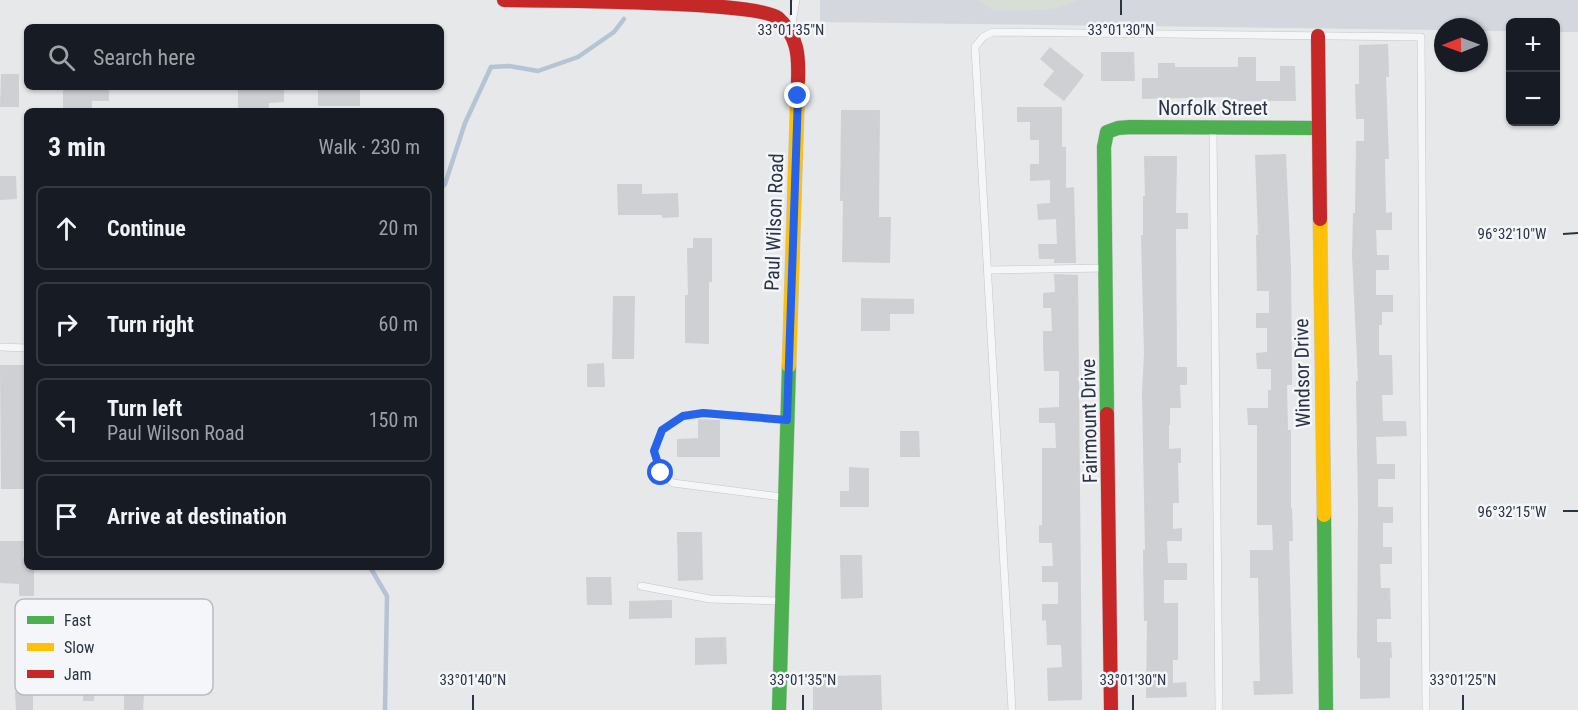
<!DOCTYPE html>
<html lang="en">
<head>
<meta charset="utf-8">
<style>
  body { margin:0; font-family:"Roboto Condensed",sans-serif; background:#20242c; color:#f1f3f6 }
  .controls { position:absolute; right:18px; top:18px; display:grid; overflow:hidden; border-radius:9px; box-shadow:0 2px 4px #0004 }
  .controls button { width:54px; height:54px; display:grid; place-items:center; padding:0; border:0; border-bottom:2px solid #363941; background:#171b24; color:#f1f3f6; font:30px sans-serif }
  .compass { position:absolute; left:1434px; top:18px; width:54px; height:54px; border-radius:50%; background:#171b24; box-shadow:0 2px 4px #0004; rotate:269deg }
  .stop { position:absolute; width:18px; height:18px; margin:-14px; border:4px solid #2563eb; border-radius:50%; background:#fff }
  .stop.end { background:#2563eb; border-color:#fff; box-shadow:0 2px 6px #0008 }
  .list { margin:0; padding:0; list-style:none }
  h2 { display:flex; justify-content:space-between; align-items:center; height:78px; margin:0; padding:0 24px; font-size:26px }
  h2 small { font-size:20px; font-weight:400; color:#9ea1a6 }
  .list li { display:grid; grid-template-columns:39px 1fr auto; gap:18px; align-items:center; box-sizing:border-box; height:84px; margin:0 12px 12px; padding:0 12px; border:2px solid #363941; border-radius:9px }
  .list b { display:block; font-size:22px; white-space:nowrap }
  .list p { margin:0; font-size:20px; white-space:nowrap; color:#9ea1a6 }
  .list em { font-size:20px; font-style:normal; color:#9ea1a6 }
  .icon { flex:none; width:33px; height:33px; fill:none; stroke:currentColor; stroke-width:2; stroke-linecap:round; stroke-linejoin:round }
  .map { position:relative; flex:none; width:1578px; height:710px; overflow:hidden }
  .search { position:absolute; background:#171b24; box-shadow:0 2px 4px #0004; left:24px; top:24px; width:420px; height:66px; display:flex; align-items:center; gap:15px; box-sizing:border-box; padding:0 21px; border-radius:9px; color:#9ea1a6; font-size:22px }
  .panel { position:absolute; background:#171b24; box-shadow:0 2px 4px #0004; left:24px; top:108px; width:420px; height:462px; border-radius:9px }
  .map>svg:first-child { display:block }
  .built { fill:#d4d7dd }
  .green { fill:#d6ded6 }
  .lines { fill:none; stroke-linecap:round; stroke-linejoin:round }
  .stream { stroke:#b4c4d5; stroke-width:4.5 }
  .building { fill:#ced0d3 }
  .lane-casing { stroke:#c4c6c8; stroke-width:8 }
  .fast-casing { stroke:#c4c6c8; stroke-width:15 }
  .slow-casing { stroke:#c4c6c8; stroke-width:15 }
  .jam-casing { stroke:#c4c6c8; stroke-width:15 }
  .lane { stroke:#f5f6f7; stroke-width:7 }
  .fast { stroke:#4caf50; stroke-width:14 }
  .slow { stroke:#ffc107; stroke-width:14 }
  .jam { stroke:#c62828; stroke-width:14 }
  .route { stroke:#2563eb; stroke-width:8 }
  .ticks { fill:none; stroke:#2b3445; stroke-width:2 }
  .labels { text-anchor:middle; stroke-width:5; stroke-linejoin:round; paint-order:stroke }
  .street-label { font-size:20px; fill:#2b3445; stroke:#f4f6f9 }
  .key { fill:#f4f6f9; stroke:#b8bcc3; stroke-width:1.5 }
  .key-label { font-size:16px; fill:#2b3445 }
  .ticks-label { font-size:15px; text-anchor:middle; fill:#2b3445; stroke:#f4f6f9; stroke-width:5; stroke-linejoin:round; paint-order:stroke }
</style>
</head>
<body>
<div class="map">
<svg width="1578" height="710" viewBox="0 0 1578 710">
  <rect width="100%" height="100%" fill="#e6e8ea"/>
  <path class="built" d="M820,0H1578V32H1556V22H1510V31H1479V27H1443V30L820,22Z"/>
  <path class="green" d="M977,0H1079L1051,10L994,11Z"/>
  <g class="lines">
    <g class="stream">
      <path d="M441,188L445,184L465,123L491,67L509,66L538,71L578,57L614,32L624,19"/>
      <path d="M370,567L387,596L385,710"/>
    </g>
  </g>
  <g class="building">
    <path d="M1388,44L1389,77H1386L1389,159H1385L1386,213L1392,212V230H1376L1377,255H1389V270H1376V295H1393V312H1382V325H1379V355H1392L1393,395H1382L1383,421H1406L1407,436L1376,437L1377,464H1395V479H1378V507H1393V523H1383V547H1392V564H1380L1381,588H1390L1391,619H1377V642H1391L1392,658H1390V698L1360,699V658H1357L1358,508L1356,381H1358L1352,255L1353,213H1355L1356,141H1364V119H1356L1355,84H1359V45Z"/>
    <path d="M1050,47L1084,75L1064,101L1043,85L1054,71L1040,59Z"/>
    <path d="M1101,52H1134L1135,81H1101Z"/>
    <path d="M1238,57H1256V81H1280V66H1295L1296,101H1227V97L1142,99V78H1158V63H1175V67H1238Z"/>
    <path d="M1,74H19V107H0Z"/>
    <path d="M63,87H109V101H92V111H63Z"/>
    <path d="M238,87H284V102L269,103V111H238Z"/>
    <rect x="318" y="87" width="42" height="19"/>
    <path d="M1017,107H1062V147H1066V188L1074,187L1076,263H1054V259H1039L1038,244H1057L1056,219L1038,220L1037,204L1050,203V180L1030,181V164H1039V140H1030V122H1017Z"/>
    <path d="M841,110H880L879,217H891L890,263L842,262L843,201H840Z"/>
    <path d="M1286,154L1291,267L1292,385H1287L1288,430H1291V508H1292L1293,541H1289L1293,694L1254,695L1253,681H1260L1258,578H1250V550H1273L1272,525H1257V425H1248L1247,408H1268V390H1271V369H1257L1256,353L1267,352V328H1256V313H1269V291H1257L1256,235H1258L1255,155Z"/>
    <path d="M1144,156H1177L1176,213H1188V229H1176L1177,367H1187V385H1180L1181,408H1170V425H1169V449L1181,448V463H1178L1179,503H1173V529L1182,528V541H1167L1168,563H1187V580H1164V603H1178V660H1173V683L1186,682L1187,697L1146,698L1147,621H1144L1143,550H1145L1142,392L1144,354L1141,235H1143V196H1145Z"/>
    <path d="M0,176H16L17,199L0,200Z"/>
    <path d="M617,184H642V194L678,193L679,217L662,218V215H618Z"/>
    <path d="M693,238H712V282H709V344L685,343V295H688L687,248H693Z"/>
    <path d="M1054,274L1078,275L1082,700L1048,701L1047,668L1062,667L1061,645H1047L1046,620L1042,621V604H1058V582H1042V566H1053L1052,543H1039V525H1042V448H1056L1055,423H1039V408L1059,407V371H1044L1043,346V331H1052L1051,308H1043V293L1055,292Z"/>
    <path d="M613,296H635L634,359H612Z"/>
    <path d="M861,298L914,299V314H890V331H861Z"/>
    <path d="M604,363L605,387H587V364Z"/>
    <path d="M0,365H27V489H1Z"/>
    <path d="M698,419L720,420V457H677V439L698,438Z"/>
    <path d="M900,431H919L920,457H900Z"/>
    <path d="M849,467L869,468V507H840V491H849Z"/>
    <path d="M677,532H702L703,580L678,581Z"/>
    <path d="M0,541H24L23,557H27V567H34V596H19V584L0,583Z"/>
    <path d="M840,555H862L863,598L841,599Z"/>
    <path d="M586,577H611L612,605H587Z"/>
    <path d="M672,600V618L629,619V601Z"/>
    <path d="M726,637L727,664L695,665V638Z"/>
    <path d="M881,675L882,710H813V676Z"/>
    <path d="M83,681H95L94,701H83Z"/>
    <path d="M33,691V710H16L15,692Z"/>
    <path d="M124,693L144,694L143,710H124Z"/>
  </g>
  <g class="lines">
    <defs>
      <g id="lane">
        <path d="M791,28L796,0"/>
        <path d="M1213,131L1219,710"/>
        <path d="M988,270L1105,268"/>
        <path d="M0,347L27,348"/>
        <path d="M782,497L673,483L661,473L654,451L662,430L683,416L703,413L784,420"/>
        <path d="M641,586L710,599L778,601"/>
        <path d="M1012,710L975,47L983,37L993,32L1421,37L1426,710"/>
      </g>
      <g id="fast">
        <path d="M1107,414L1104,147L1107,132L1118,128L1131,127L1318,128"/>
        <path d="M1324,515L1326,710"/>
        <path d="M779,710L789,366"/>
      </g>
      <g id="slow">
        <path d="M1320,219L1324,515"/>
        <path d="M789,366L798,81"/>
      </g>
      <g id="jam">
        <path d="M504,0C547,1 755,0 778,18C798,36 799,56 798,81"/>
        <path d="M1318,36L1320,219"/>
        <path d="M1107,414L1111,710"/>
      </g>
    </defs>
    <use href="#lane" class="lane-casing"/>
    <use href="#fast" class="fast-casing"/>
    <use href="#slow" class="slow-casing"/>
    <use href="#jam" class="jam-casing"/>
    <use href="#lane" class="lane"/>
    <use href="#fast" class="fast"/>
    <use href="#slow" class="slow"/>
    <use href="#jam" class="jam"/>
  </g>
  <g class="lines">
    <path class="route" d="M661,473L654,451L662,430L683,416L703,413L787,420L798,96"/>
  </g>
  <path class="ticks" d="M791,0V15M1121,0V15M1563,234L1578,233M1563,511H1578M473,695V710M803,695V710M1133,695V710M1463,695V710"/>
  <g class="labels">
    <g class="street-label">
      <text x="1213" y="115">Norfolk Street</text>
      <text transform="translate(774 222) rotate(-88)" y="7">Paul Wilson Road</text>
      <text transform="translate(1302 373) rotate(-91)" y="7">Windsor Drive</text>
      <text transform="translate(1089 421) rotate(-91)" y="7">Fairmount Drive</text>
    </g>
  </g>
  <rect x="15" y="599" width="198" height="96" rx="9" class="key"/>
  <rect x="27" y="616" width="27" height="8" fill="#4caf50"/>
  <rect x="27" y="643" width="27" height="8" fill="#ffc107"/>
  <rect x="27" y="670" width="27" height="8" fill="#c62828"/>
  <g class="key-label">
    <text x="64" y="626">Fast</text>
    <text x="64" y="653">Slow</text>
    <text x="64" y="680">Jam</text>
  </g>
  <g class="ticks-label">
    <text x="791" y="35">33°01'35"N</text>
    <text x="1121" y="35">33°01'30"N</text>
    <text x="1512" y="239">96°32'10"W</text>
    <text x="1512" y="517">96°32'15"W</text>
    <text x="473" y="685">33°01'40"N</text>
    <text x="803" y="685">33°01'35"N</text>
    <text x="1133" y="685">33°01'30"N</text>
    <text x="1463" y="685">33°01'25"N</text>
  </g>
</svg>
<div class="controls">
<button>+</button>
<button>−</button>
</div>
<svg class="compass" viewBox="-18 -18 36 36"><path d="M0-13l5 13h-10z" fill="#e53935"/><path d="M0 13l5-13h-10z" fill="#9ea1a6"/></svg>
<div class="stop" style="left:661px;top:473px"></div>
<div class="stop end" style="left:798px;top:96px"></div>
<div class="search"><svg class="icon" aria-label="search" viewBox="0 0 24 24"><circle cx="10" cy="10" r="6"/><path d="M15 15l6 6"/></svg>Search here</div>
<section class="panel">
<h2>3 min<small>Walk · 230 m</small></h2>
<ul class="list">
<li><svg class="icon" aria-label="ahead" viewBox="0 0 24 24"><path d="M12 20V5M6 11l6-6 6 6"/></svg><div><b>Continue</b></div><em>20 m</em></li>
<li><svg class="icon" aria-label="right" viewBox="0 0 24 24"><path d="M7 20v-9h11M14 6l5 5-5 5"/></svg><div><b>Turn right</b></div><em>60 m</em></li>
<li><svg class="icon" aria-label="left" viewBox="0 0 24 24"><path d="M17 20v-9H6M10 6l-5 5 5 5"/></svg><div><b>Turn left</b><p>Paul Wilson Road</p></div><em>150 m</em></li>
<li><svg class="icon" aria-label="arrive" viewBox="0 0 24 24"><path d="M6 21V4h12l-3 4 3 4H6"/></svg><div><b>Arrive at destination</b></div></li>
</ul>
</section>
</div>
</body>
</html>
